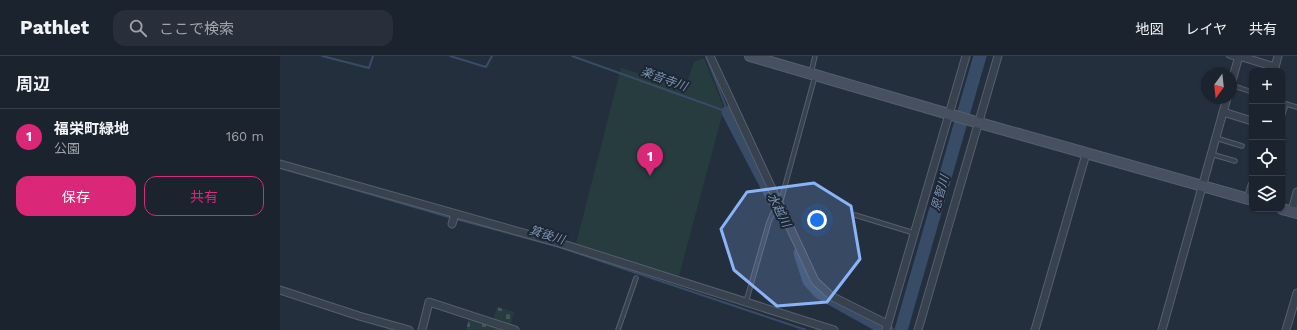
<!DOCTYPE html>
<html lang="ja">
<head>
<meta charset="utf-8">
<style>
  body { margin:0; font-family:"Work Sans","Noto Sans JP",sans-serif; background:#282f3a; color:#f1f3f6 }
  .controls { position:absolute; right:12px; top:12px; display:grid; overflow:hidden; border-radius:8px; box-shadow:0 1px 3px #0004 }
  .controls button { width:36px; height:36px; display:grid; place-items:center; padding:0; border:0; border-bottom:1px solid #39404a; background:#1b232e; color:#f1f3f6; font:20px sans-serif }
  .compass { position:absolute; left:921px; top:12px; width:36px; height:36px; border-radius:50%; background:#1b232e; box-shadow:0 1px 3px #0004; rotate:195deg }
  .you { position:absolute; left:537px; top:164px; width:14px; height:14px; margin:-10px; border:3px solid #fff; border-radius:50%; background:#1a73e8; box-shadow:0 0 0 6px #1a73e833 }
  .badge { display:grid; place-items:center; width:26px; height:26px; border-radius:50%; background:#db2777; color:#fff; font-size:13px; font-weight:700 }
  .pin { position:absolute; translate:-50% -33px; filter:drop-shadow(0 1px 2px #0008) }
  .pin::after { content:''; position:absolute; top:21px; width:14px; height:12px; background:inherit; clip-path:polygon(0 0,100% 0,50% 100%) }
  .list { margin:0; padding:0; list-style:none }
  h2 { display:flex; justify-content:space-between; align-items:center; height:52px; margin:0; padding:0 16px; font-size:17px }
  h2 small { font-size:13px; font-weight:400; color:#a0a4aa }
  .list li { display:grid; grid-template-columns:26px 1fr auto; gap:12px; align-items:center; box-sizing:border-box; height:56px; padding:0 16px; border-top:1px solid #39404a }
  .list b { display:block; font-size:15px; white-space:nowrap }
  .list p { margin:0; font-size:13px; white-space:nowrap; color:#a0a4aa }
  .list em { font-size:13px; font-style:normal; color:#a0a4aa }
  .actions { display:flex; gap:8px; padding:12px 16px }
  .actions a { flex:1; padding:9px 0; border:1px solid #db2777; border-radius:12px; text-align:center; font-size:14px; color:#db2777 }
  .actions .main { background:#db2777; color:#fff }
  .icon { flex:none; width:22px; height:22px; fill:none; stroke:currentColor; stroke-width:2; stroke-linecap:round; stroke-linejoin:round }
  .map { position:relative; flex:none; width:1017px; height:274px; overflow:hidden }
  header { display:flex; align-items:center; gap:24px; box-sizing:border-box; height:56px; padding:0 20px; background:#1b232e; border-bottom:1px solid #39404a }
  header strong { font-size:19px }
  nav { display:flex; gap:22px; margin-inline-start:auto; font-size:14px }
  .search { width:280px; height:36px; background:#282f3a; display:flex; align-items:center; gap:10px; box-sizing:border-box; padding:0 14px; border-radius:12px; color:#a0a4aa; font-size:15px }
  main { display:flex }
  aside { flex:1; background:#1b232e }
  .map>svg:first-child { display:block }
  .green { fill:#263c3f }
  .cemetery { fill:url(#cemetery-stones) }
  .lines { fill:none; stroke-linecap:round; stroke-linejoin:round }
  .stream { stroke:#394c67; stroke-width:2 }
  .river { stroke:#394c67; stroke-width:13 }
  .lane-casing { stroke:#565f6c; stroke-width:5.5 }
  .street-casing { stroke:#565f6c; stroke-width:9 }
  .secondary-casing { stroke:#565f6c; stroke-width:12 }
  .lane { stroke:#38414e; stroke-width:3.5 }
  .street { stroke:#38414e; stroke-width:7 }
  .secondary { stroke:#465061; stroke-width:10 }
  .marked { fill:#8ab4f8; fill-opacity:0.2; stroke:#8ab4f8; stroke-width:3; stroke-linejoin:round }
  .labels { text-anchor:middle; stroke-width:4; stroke-linejoin:round; paint-order:stroke }
  .water-label { font-size:12px; font-style:italic; fill:#7c92b1; stroke:#1d2633 }
</style>
</head>
<body>
<header>
<strong>Pathlet</strong>
<div class="search"><svg class="icon" aria-label="search" viewBox="0 0 24 24"><circle cx="10" cy="10" r="6"/><path d="M15 15l6 6"/></svg>ここで検索</div>
<nav><a>地図</a><a>レイヤ</a><a>共有</a></nav>
</header>
<main>
<aside>
<h2>周辺<small></small></h2>
<ul class="list">
<li><span class="badge">1</span><div><b>福栄町緑地</b><p>公園</p></div><em>160 m</em></li>
</ul>
<div class="actions"><a class="main">保存</a><a>共有</a></div>
</aside>
<div class="map">
<svg width="1017" height="274" viewBox="0 0 1017 274">
  <defs>
    <pattern id="cemetery-stones" width="16" height="16" patternUnits="userSpaceOnUse"><rect width="16" height="16" fill="#263c3f"/><path d="M2 7V4a2 2 0 0 1 4 0v3zM10 15v-3a2 2 0 0 1 4 0v3z" fill="#435659"/></pattern>
  </defs>
  <rect width="100%" height="100%" fill="#242f3e"/>
  <path class="green" d="M424,2L444,52L399,220L296,188L341,12L405,32L414,6Z"/>
  <path class="cemetery" d="M217,251L234,256L229,274H186L189,262L212,269Z"/>
  <g class="lines">
    <g class="stream">
      <path d="M42,0L89,12L93,0"/>
      <path d="M170,0L206,11L212,0"/>
      <path d="M292,0L448,56"/>
      <path d="M426,0L448,56"/>
      <path d="M0,112L172,162"/>
      <path d="M176,163L276,190L526,274"/>
    </g>
    <g class="river">
      <path d="M448,56L497,150"/>
      <path d="M520,197L529,225L539,236L607,274"/>
      <path d="M621,274L700,0"/>
    </g>
    <defs>
      <g id="lane">
        <path d="M949,0L958,3"/>
        <path d="M531,17L535,0"/>
        <path d="M951,29L972,36"/>
        <path d="M1002,61L1006,48L1017,51"/>
        <path d="M936,82L962,90"/>
        <path d="M931,98L955,105"/>
        <path d="M575,159L634,177"/>
        <path d="M466,246L489,166L493,157L500,148L535,20"/>
        <path d="M338,274L356,222"/>
      </g>
      <g id="street">
        <path d="M430,0L535,225L551,240L607,268"/>
        <path d="M959,0L995,11"/>
        <path d="M994,15L998,0"/>
        <path d="M951,28L959,0"/>
        <path d="M943,56L972,65"/>
        <path d="M0,108L286,189L554,274"/>
        <path d="M968,143L972,129"/>
        <path d="M1012,155L1017,136"/>
        <path d="M172,168L175,158"/>
        <path d="M0,234L79,260L129,274"/>
        <path d="M142,274L149,246L235,274"/>
        <path d="M606,274L686,0"/>
        <path d="M638,274L718,0"/>
        <path d="M755,274L806,98"/>
        <path d="M882,274L947,42"/>
        <path d="M1006,274L1017,237"/>
      </g>
      <g id="secondary">
        <path d="M470,0L696,66L972,144"/>
        <path d="M1002,153L1017,157"/>
      </g>
    </defs>
    <use href="#lane" class="lane-casing"/>
    <use href="#street" class="street-casing"/>
    <use href="#secondary" class="secondary-casing"/>
    <use href="#lane" class="lane"/>
    <use href="#street" class="street"/>
    <use href="#secondary" class="secondary"/>
  </g>
  <path class="marked" d="M534,127L571,150L580,203L547,246L497,250L454,214L441,173L467,136Z"/>
  <g class="labels">
    <g class="water-label">
      <text transform="translate(384 23) rotate(20)" y="4">楽音寺川</text>
      <text transform="translate(660 137) rotate(-74)" y="4">恩智川</text>
      <text transform="translate(499 154) rotate(63)" y="4">水越川</text>
      <text transform="translate(267 179) rotate(17)" y="4">箕後川</text>
    </g>
  </g>
</svg>
<div class="controls">
<button>+</button>
<button>−</button>
<button><svg class="icon" aria-label="locate" viewBox="0 0 24 24"><circle cx="12" cy="12" r="6"/><path d="M12 2v4M12 18v4M2 12h4M18 12h4"/></svg></button>
<button><svg class="icon" aria-label="layers" viewBox="0 0 24 24"><path d="M12 4l9 5-9 5-9-5zM3 14l9 5 9-5"/></svg></button>
</div>
<svg class="compass" viewBox="-18 -18 36 36"><path d="M0-13l5 13h-10z" fill="#e53935"/><path d="M0 13l5-13h-10z" fill="#a0a4aa"/></svg>
<div class="you"></div>
<div class="pin badge" style="left:370px;top:120px">1</div>
</div>
</main>
</body>
</html>
